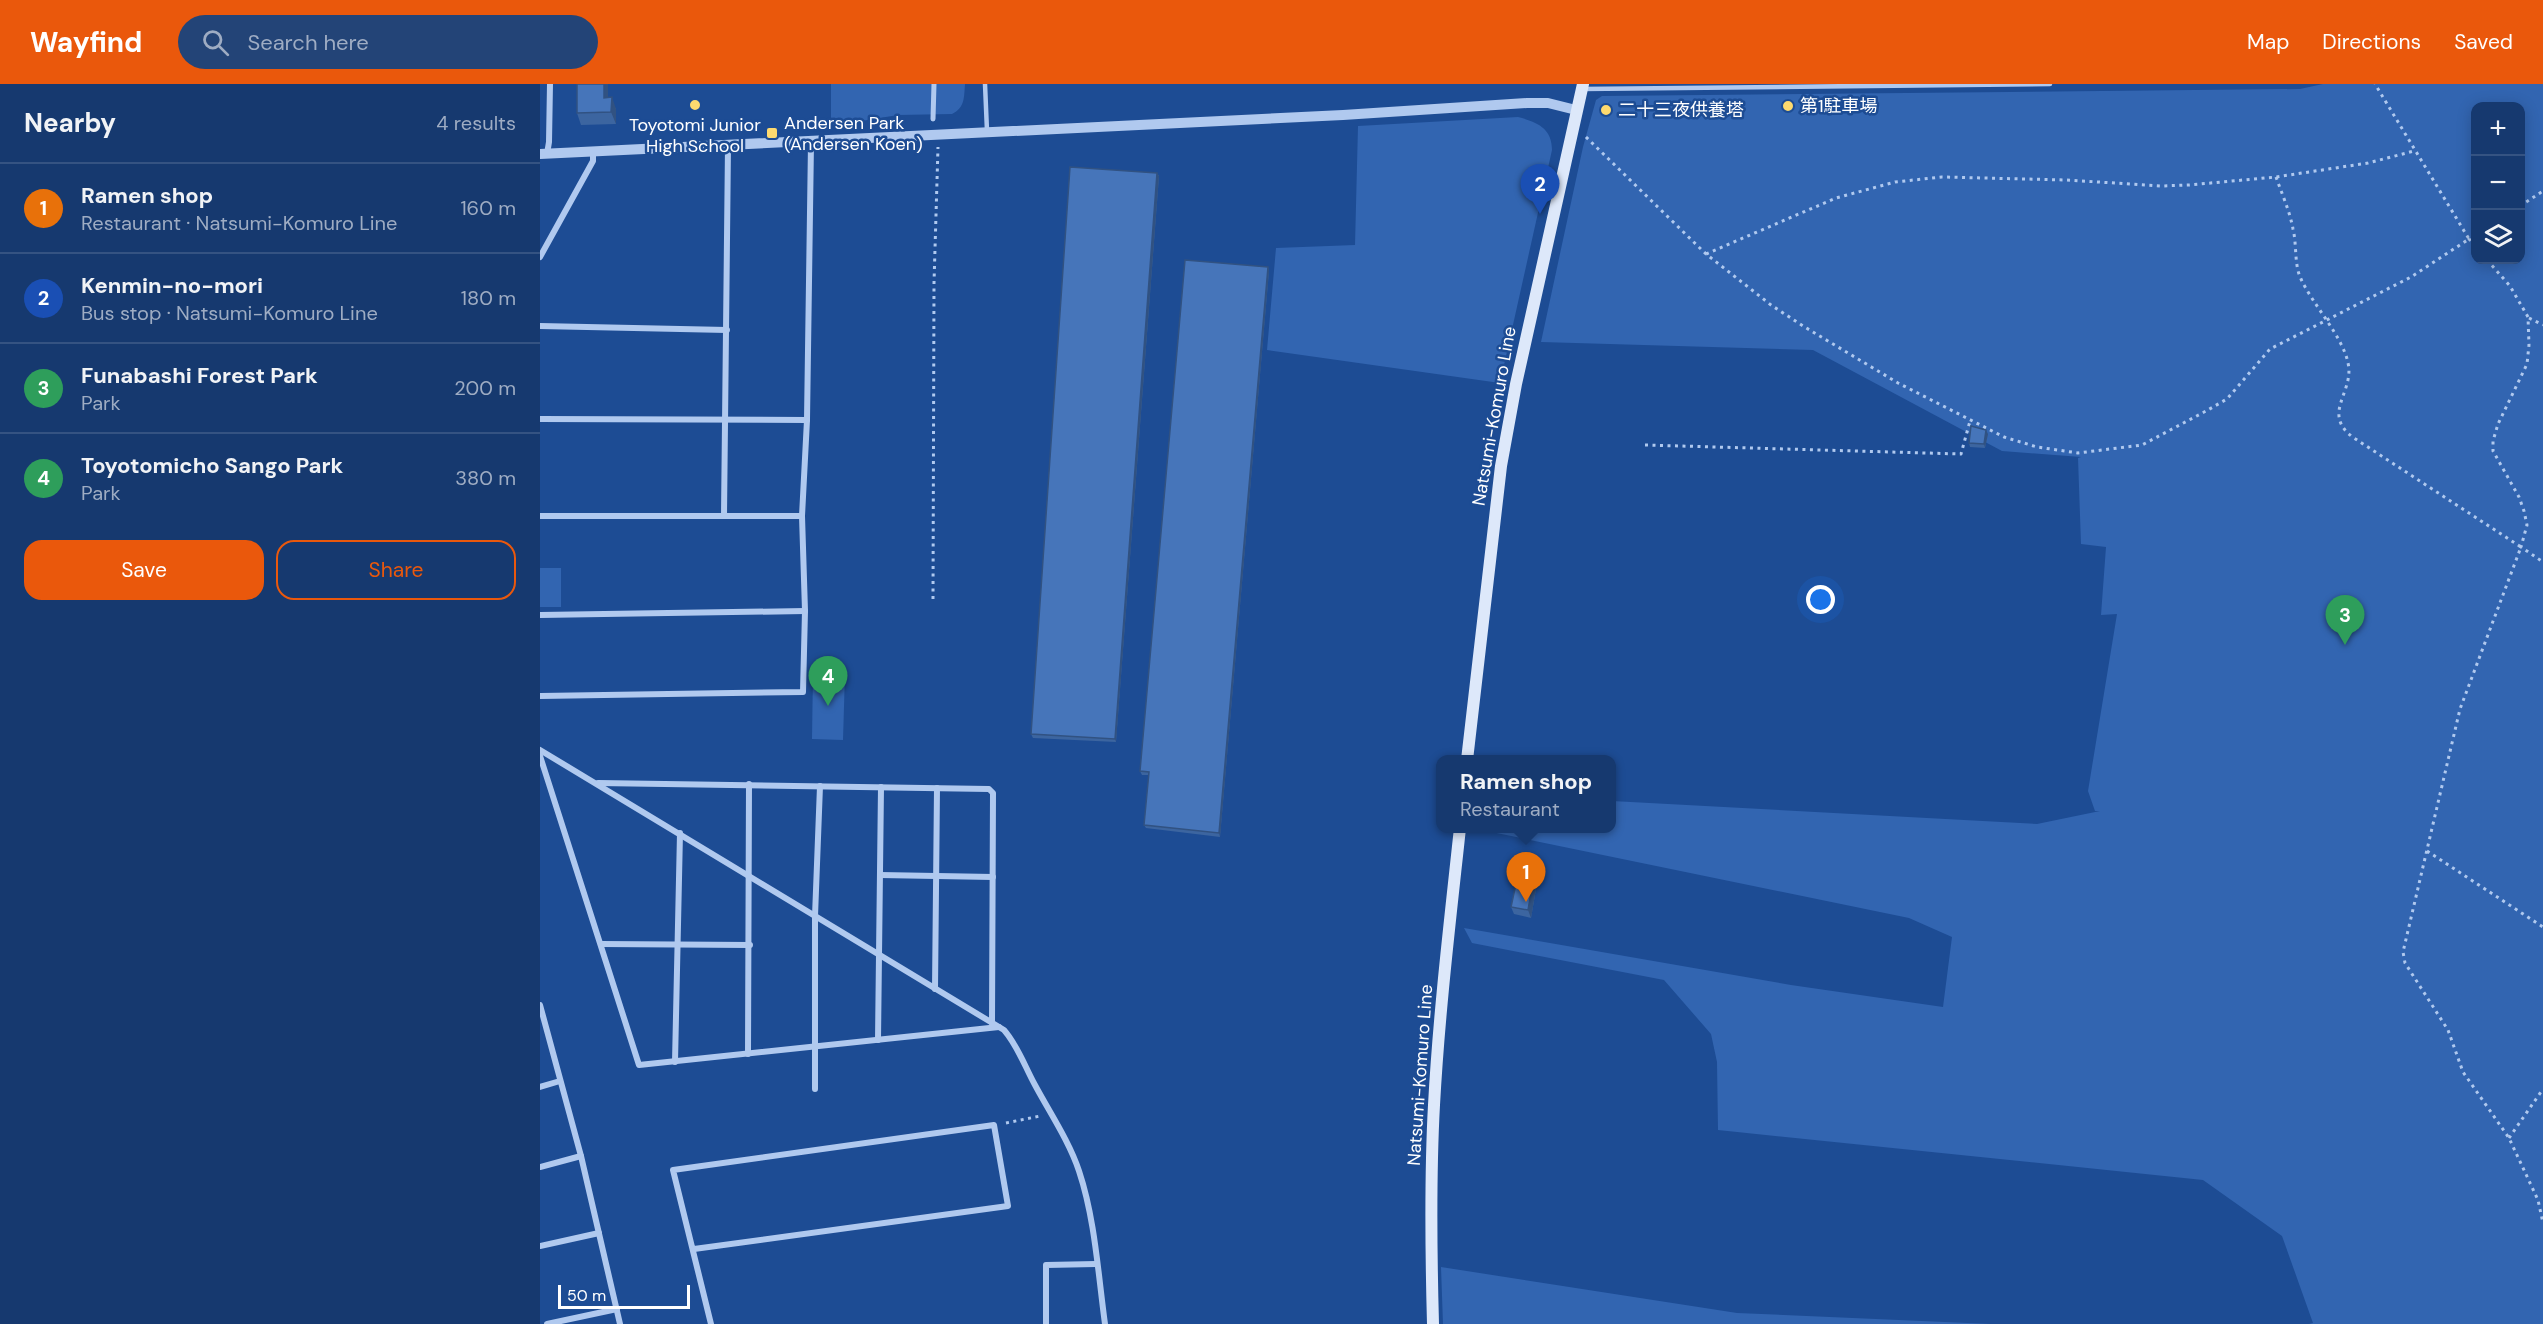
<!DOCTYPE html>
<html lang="en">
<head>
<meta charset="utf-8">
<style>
  body { margin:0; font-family:"DM Sans","Noto Sans JP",sans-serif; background:#234477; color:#f1f3f6 }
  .controls { position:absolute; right:18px; top:18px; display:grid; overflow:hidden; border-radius:12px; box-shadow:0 3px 15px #0003 }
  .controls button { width:54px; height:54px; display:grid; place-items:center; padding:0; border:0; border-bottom:2px solid #355382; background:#16396f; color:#f1f3f6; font:30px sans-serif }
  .scale { position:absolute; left:18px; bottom:15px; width:132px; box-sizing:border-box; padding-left:6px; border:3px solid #fff; border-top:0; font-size:16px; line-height:21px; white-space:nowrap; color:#fff; -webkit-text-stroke:4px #1d4c94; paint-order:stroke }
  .you { position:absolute; left:1281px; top:516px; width:21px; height:21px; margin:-15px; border:4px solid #fff; border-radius:50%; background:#1a73e8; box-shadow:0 0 0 9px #1a73e833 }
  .badge { display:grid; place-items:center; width:39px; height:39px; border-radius:50%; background:#ea580c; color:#fff; font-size:20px; font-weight:700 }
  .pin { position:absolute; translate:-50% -50px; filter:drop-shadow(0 2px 3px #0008) }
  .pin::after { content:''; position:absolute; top:32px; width:21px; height:18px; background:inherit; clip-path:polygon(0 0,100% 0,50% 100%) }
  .popup { position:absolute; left:896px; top:671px; width:180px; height:78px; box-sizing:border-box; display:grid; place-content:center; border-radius:12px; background:#16396f; filter:drop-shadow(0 2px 4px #0005); font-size:20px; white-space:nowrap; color:#9eacc3 }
  .popup b { font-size:22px; color:#f1f3f6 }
  .popup::after { content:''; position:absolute; left:50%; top:100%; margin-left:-12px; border:12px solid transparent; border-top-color:#16396f }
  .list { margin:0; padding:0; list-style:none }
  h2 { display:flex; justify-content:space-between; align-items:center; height:78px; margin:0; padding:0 24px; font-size:26px }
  h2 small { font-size:20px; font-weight:400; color:#9eacc3 }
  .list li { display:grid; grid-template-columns:39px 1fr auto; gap:18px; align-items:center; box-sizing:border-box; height:90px; padding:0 24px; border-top:2px solid #355382 }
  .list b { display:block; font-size:22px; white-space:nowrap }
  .list p { margin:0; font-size:20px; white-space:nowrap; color:#9eacc3 }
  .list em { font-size:20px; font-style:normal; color:#9eacc3 }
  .actions { display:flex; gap:12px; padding:18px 24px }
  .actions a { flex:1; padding:14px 0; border:2px solid #ea580c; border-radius:18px; text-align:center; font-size:21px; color:#ea580c }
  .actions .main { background:#ea580c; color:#fff }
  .icon { flex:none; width:33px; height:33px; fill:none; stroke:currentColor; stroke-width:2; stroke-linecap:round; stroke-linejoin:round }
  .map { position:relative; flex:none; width:2003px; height:1240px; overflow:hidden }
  header { display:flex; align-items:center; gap:36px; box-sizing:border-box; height:84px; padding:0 30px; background:#ea580c; color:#fff }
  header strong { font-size:28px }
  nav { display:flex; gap:33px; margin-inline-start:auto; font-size:21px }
  .search { width:420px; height:54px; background:#234477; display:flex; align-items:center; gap:15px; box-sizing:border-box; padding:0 21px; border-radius:33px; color:#9eacc3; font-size:22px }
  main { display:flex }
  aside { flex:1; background:#16396f }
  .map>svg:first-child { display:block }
  .green { fill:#3265b1; fill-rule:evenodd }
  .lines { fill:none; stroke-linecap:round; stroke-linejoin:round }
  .path { stroke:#b0c9ef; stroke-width:3; stroke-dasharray:3 4.5; stroke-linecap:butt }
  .service { stroke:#b0c9ef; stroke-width:4.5 }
  .pedestrian { stroke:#b0c9ef; stroke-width:5 }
  .minor { stroke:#b0c9ef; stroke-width:6 }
  .tertiary { stroke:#b0c9ef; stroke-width:10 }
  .secondary { stroke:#dde8fa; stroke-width:12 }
  .wall { fill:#3c65a0 }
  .shaded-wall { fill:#315282 }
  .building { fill:#4675ba; stroke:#315282; stroke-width:1.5 }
  .poi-dot { fill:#feda6f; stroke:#1d4c94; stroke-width:2 }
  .labels { text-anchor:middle; stroke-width:5; stroke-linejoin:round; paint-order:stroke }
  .poi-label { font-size:18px; fill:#fff; stroke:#1d4c94; text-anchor:start }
  .street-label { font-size:18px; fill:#fff; stroke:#1d4c94 }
</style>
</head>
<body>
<header>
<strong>Wayfind</strong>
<div class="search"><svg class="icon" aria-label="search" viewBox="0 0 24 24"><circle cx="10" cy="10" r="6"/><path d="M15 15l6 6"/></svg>Search here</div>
<nav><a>Map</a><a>Directions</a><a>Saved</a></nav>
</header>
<main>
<aside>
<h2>Nearby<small>4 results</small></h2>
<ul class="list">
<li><span class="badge" style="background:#e8710a">1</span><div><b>Ramen shop</b><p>Restaurant · Natsumi-Komuro Line</p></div><em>160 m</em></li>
<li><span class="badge" style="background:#1a4fb4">2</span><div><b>Kenmin-no-mori</b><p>Bus stop · Natsumi-Komuro Line</p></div><em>180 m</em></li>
<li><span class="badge" style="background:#2e9e5b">3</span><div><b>Funabashi Forest Park</b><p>Park</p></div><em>200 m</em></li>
<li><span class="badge" style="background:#2e9e5b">4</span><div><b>Toyotomicho Sango Park</b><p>Park</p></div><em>380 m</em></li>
</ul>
<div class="actions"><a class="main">Save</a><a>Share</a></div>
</aside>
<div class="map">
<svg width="2003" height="1240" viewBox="0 0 2003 1240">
  <rect width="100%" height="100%" fill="#1d4c94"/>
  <g class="green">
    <path d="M291,0H425C424,13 425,24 412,30L358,31L291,42Z"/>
    <path d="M1783,0H2003V1240H1769L1773,1239L1742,1152L1663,1096L1178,1046L1177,978L1171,950L1124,896L932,859L924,844L1251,901L1403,923L1412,853L1369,834L937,745L1072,744V717L1497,740L1560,727H1555L1548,707L1577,530L1561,531L1566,463L1541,460L1538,374L1541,373L1462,367L1273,266L1001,258L1043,63L1056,16L1062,12L1760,5ZM1936,22H1980V176H1936Z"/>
    <path d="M978,33C997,38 1012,44 1012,66L960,299L727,266L736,164L815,161L818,42Z"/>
    <rect x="0" y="484" width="21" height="39"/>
    <path d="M273,588L305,589L303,656L272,655Z"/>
    <path d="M901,1183L1197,1229L1451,1240H903Z"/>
  </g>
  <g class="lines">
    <g class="path">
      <path d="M1046,53L1166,170L1231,221L1263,242L1358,299L1464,353L1497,363L1538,369L1602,361L1666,327L1687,315L1730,265L1871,193L1929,155L1835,0"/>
      <path d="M1736,93C1742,110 1750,128 1753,145C1757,161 1754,181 1761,195C1773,221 1803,253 1808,279C1815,308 1780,330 1814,354L1981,463L1920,625L1863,868L1865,879L1908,946L1923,988L1969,1054L1998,1116L2003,1139"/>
      <path d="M1980,122L2003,107"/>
      <path d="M1936,151L1929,155L1936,162"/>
      <path d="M1166,170L1296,114L1355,98L1402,93L1527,96L1621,102L1649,101L1736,93L1828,79L1874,67"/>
      <path d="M1947,176L1970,202L1988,233L1989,261L1987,280L1958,340L1953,357V367L1979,413L1984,427L1987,441L1981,463L2003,478"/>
      <path d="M1989,234L2003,241"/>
      <path d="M1105,361L1421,370L1430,337"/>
      <path d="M393,515L394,199L398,63"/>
      <path d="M1887,767L2003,843"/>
      <path d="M466,1039L500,1032"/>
      <path d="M1969,1054L2003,1005"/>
    </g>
    <g class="service">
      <path d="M445,0L447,47"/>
      <path d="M1042,5L1510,0"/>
    </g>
    <path class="pedestrian" d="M393,35L394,0"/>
    <g class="minor">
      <path d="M7,70L9,58L10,0"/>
      <path d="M0,173L53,77V67"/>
      <path d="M0,242L187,246"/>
      <path d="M0,335L267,336"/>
      <path d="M0,432H262L265,527L263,608L0,612"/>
      <path d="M184,432L188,62"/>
      <path d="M262,432L267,336L271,59"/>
      <path d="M0,531L265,527"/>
      <path d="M0,666L464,946C478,962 485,983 495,1001C510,1029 529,1057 539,1087C555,1135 558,1189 565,1240"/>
      <path d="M0,672L99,981L459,943"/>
      <path d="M58,699L449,705L453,709L452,939"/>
      <path d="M340,791L453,793"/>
      <path d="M61,860L210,861"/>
      <path d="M395,905L397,704"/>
      <path d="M0,921L41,1072L80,1240"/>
      <path d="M338,956L341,703"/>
      <path d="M208,970L209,700"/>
      <path d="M135,978L140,749"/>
      <path d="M0,1003L20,997"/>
      <path d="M275,1005V832L280,702"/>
      <path d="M0,1083L41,1072"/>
      <path d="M0,1162L59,1149"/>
      <path d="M154,1165L468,1122L454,1041L133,1086L171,1240"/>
      <path d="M7,1240L77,1225"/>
      <path d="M506,1240V1181L556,1180"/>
    </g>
    <path class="tertiary" d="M0,70L803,31L987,19H1008L1036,26"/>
    <g class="secondary">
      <path d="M927,676L961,382L976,300L1043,0"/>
      <path d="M893,1240C891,1167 890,1094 894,1021C899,929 910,837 920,744"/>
    </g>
  </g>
  <g class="wall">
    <path d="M68,14L76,25V40L41,41L37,29Z"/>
    <path d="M617,89L619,92L576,658L493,654L491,650Z"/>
    <path d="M728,183L729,187L680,753L606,744L604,741L609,691H602L600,687Z"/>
    <path d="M1448,350L1445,364L1430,363L1429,359Z"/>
    <path d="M993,798L996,805L991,834L974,830L971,823Z"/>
  </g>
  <g class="shaded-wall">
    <path d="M64,0H68V25L64,14Z"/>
    <path d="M72,13L76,25V40L71,28Z"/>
    <path d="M617,89L619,92L576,658L575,655Z"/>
    <path d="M728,183L729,187L680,753L679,749Z"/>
    <path d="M1446,346L1448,350L1445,364L1444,360Z"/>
    <path d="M993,798L996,805L991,834L988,826Z"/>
  </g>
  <g class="building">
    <path d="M37,0H64V14L72,13L71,28L37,29Z"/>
    <path d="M530,83L617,89L575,655L491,650Z"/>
    <path d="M645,176L728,183L679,749L604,741L609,688L600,687Z"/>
    <path d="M1431,342L1446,346L1444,360L1429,359Z"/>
    <path d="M977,795L993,798L988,826L971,823Z"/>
  </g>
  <g class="poi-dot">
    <circle cx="155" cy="21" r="6"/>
    <circle cx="1248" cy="22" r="6"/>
    <circle cx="1066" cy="26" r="6"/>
    <rect x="226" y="43" width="12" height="12" rx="3"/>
  </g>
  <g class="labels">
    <g class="poi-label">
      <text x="1260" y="28">第1駐車場</text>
      <text x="1078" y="32">二十三夜供養塔</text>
      <text x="244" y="45">Andersen Park<tspan x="244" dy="21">(Andersen Koen)</tspan></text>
      <text x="155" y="47" text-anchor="middle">Toyotomi Junior<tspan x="155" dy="21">High School</tspan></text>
    </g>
    <g class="street-label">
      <text transform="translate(954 332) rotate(-80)" y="6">Natsumi-Komuro Line</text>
      <text transform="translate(880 991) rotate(-86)" y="6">Natsumi-Komuro Line</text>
    </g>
  </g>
</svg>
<div class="controls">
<button>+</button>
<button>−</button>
<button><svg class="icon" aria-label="layers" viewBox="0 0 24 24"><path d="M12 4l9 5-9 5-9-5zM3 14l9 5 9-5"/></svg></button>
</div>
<div class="scale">50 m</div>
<div class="you"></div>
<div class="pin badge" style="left:986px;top:818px;background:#e8710a">1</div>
<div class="popup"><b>Ramen shop</b>Restaurant</div>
<div class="pin badge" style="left:1000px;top:130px;background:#1a4fb4">2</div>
<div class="pin badge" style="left:1805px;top:561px;background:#2e9e5b">3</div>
<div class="pin badge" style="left:288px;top:622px;background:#2e9e5b">4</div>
</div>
</main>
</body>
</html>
